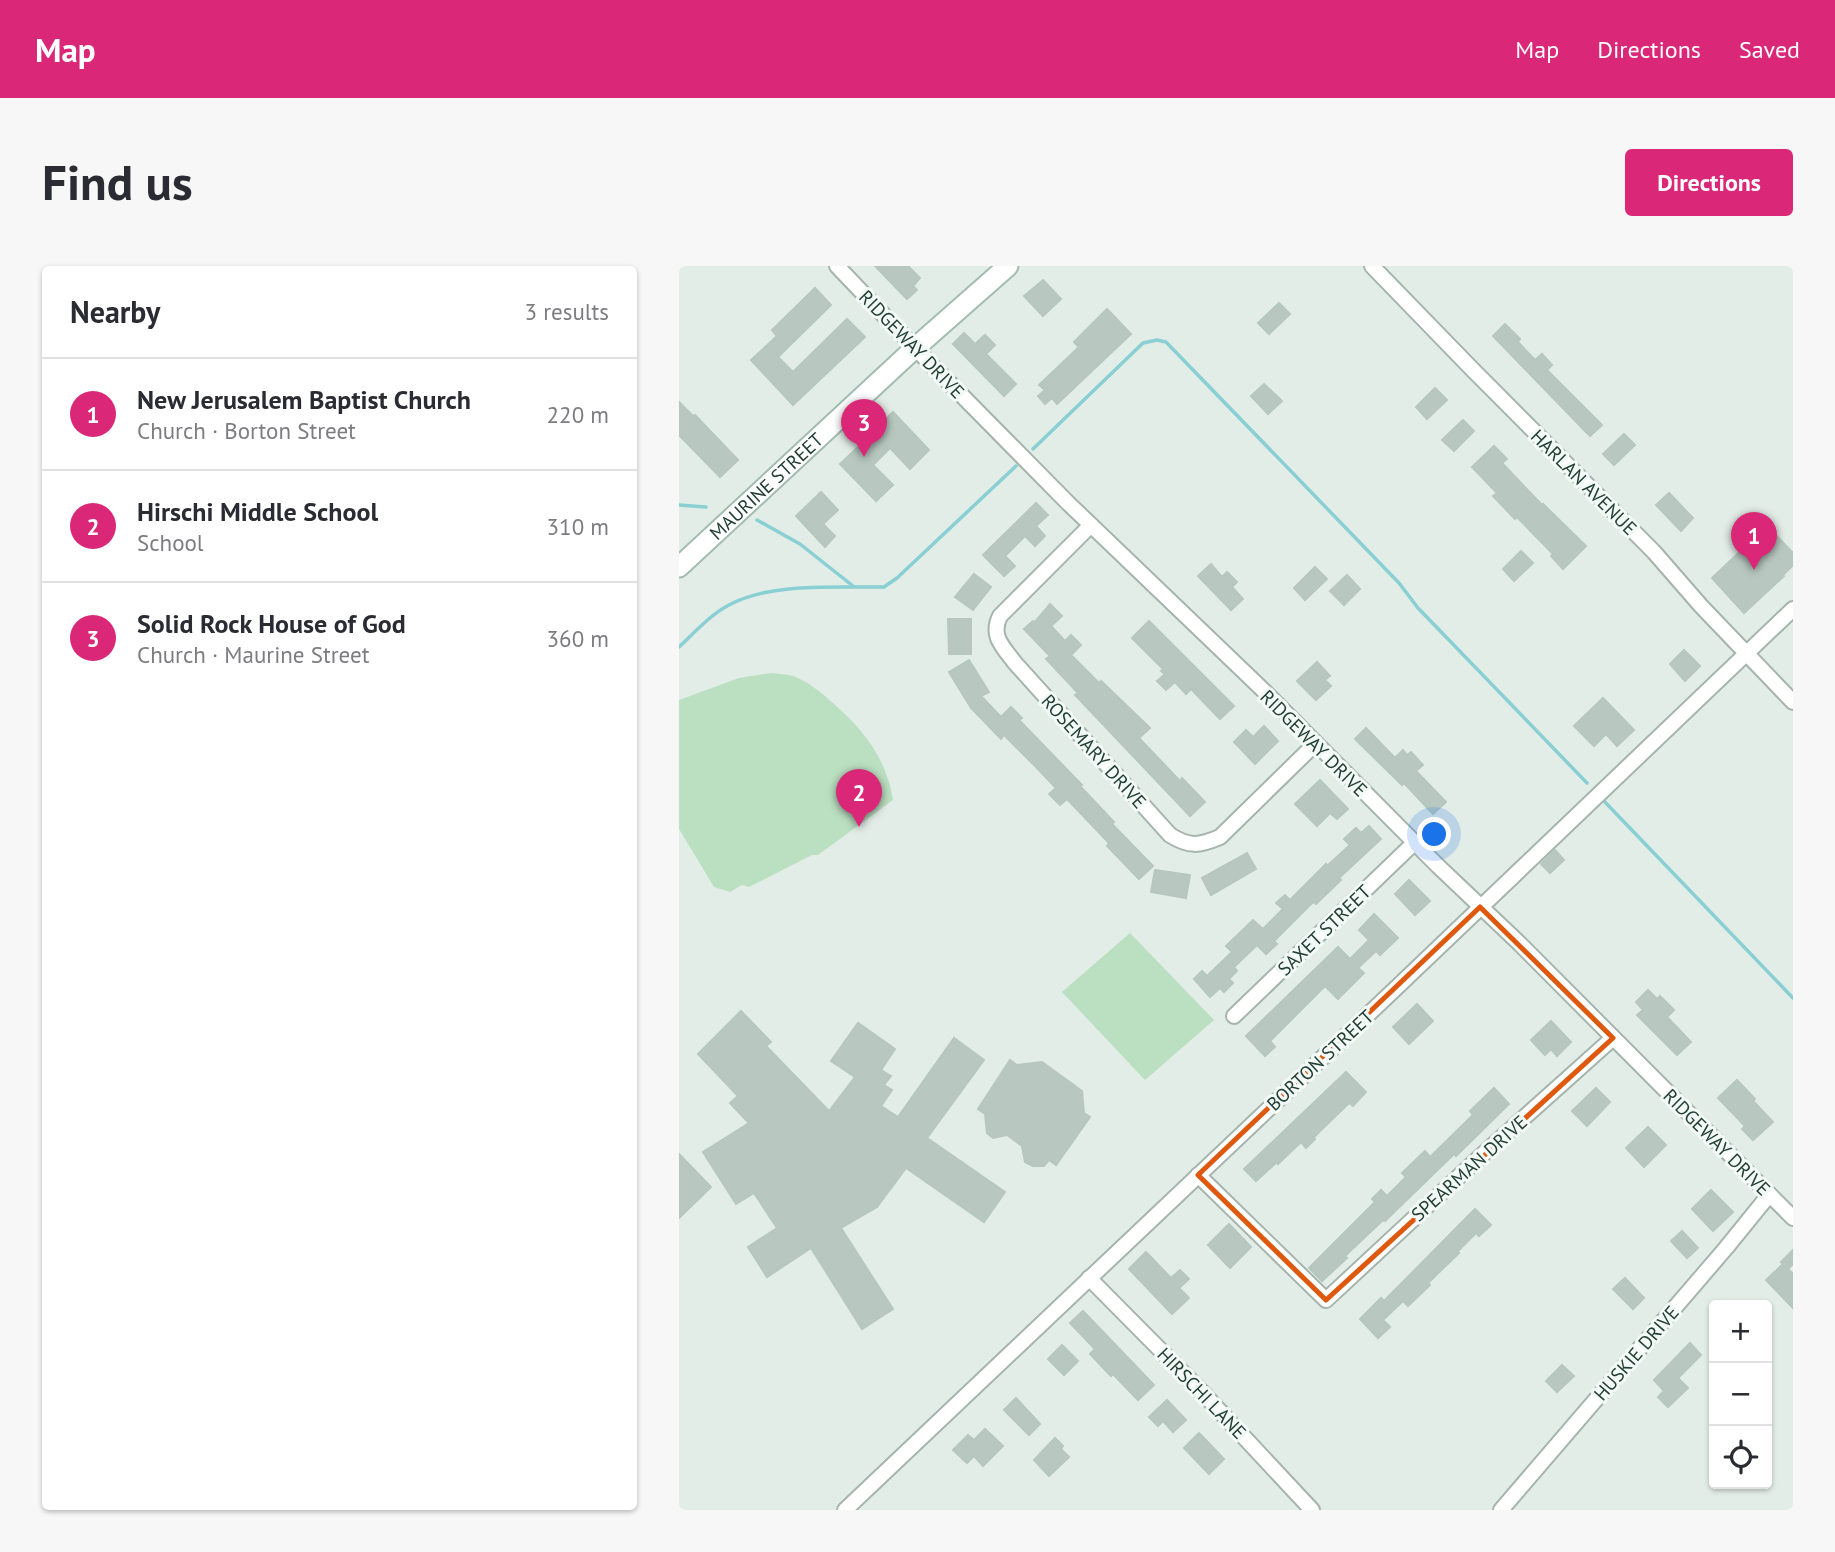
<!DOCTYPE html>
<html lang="en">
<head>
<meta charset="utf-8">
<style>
  body { margin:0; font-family:"PT Sans",sans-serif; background:#f7f7f7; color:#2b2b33 }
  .controls { position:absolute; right:21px; bottom:21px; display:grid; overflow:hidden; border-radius:7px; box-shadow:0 2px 5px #0004 }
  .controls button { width:63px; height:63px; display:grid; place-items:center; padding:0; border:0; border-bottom:2px solid #e1e1e2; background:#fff; color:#2b2b33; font:35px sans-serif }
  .you { position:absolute; left:756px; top:569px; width:24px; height:24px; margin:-18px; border:5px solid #fff; border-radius:50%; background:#1a73e8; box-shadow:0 0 0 10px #1a73e833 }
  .badge { display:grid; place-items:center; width:46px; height:46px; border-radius:50%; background:#db2777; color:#fff; font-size:23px; font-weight:700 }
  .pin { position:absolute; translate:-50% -58px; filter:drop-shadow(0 2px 4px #0008) }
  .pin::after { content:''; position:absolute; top:37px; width:24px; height:21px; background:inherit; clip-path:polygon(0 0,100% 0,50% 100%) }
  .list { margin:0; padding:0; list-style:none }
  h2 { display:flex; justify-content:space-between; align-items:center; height:91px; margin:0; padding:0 28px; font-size:30px }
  h2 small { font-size:23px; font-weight:400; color:#7c7c81 }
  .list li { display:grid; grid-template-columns:46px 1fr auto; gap:21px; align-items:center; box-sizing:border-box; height:112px; padding:0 28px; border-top:2px solid #e1e1e2 }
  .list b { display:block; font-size:26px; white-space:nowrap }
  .list p { margin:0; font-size:23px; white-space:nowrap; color:#7c7c81 }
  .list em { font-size:23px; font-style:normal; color:#7c7c81 }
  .icon { flex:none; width:38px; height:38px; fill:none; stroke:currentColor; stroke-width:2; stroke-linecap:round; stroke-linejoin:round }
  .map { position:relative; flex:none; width:1114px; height:1244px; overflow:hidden; border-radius:7px }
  header { display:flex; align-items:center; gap:42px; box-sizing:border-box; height:98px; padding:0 35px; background:#db2777; color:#fff }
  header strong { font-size:33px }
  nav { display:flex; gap:38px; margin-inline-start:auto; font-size:24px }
  .intro { display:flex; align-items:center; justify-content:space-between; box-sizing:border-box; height:168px; padding:0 42px }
  h1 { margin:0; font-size:49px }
  .button { padding:18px 32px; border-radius:7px; background:#db2777; color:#fff; font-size:24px; font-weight:700 }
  main { display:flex; gap:42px; padding:0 42px }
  aside { flex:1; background:#fff; border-radius:7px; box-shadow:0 2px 5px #0004 }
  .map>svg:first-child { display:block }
  .green { fill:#bbdfc1 }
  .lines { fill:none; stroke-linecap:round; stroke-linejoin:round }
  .stream { stroke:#89cfd3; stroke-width:3.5 }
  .building { fill:#b8c8c0; stroke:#b5c7be; stroke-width:2 }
  .street-casing { stroke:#a5b5ae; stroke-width:18 }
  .secondary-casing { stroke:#a3bcb1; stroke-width:23 }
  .street { stroke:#fff; stroke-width:14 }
  .secondary { stroke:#fff; stroke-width:19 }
  .marked { fill:none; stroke:#de580e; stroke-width:5; stroke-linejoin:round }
  .labels { text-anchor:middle; stroke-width:6; stroke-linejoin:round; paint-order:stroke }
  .street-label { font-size:19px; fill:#223f34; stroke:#f3f9f6 }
</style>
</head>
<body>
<header>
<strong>Map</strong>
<nav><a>Map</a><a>Directions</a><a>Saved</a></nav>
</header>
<div class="intro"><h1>Find us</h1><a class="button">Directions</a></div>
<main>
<aside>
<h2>Nearby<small>3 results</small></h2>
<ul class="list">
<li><span class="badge">1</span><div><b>New Jerusalem Baptist Church</b><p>Church · Borton Street</p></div><em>220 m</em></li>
<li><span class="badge">2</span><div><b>Hirschi Middle School</b><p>School</p></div><em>310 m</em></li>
<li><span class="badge">3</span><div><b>Solid Rock House of God</b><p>Church · Maurine Street</p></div><em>360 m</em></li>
</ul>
</aside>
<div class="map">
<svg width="1114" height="1244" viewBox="0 0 1114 1244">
  <rect width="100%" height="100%" fill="#e3ede7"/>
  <g class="green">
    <path d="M92,407C99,408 107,408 114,410C130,416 143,427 155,438C185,464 208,494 214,534L139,589H133L70,621L63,619L51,626L35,621L0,563V434L60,412Z"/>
    <path d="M451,667L535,754L466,814L383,726Z"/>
  </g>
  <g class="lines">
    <g class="stream">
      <path d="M354,183L464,77L478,74L487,76L720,317L739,342L908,517"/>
      <path d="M0,239L27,241"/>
      <path d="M78,254L121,278L174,320"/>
      <path d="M0,381C16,366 31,349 50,339C92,316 158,322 205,321L218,312L337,200"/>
      <path d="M924,534L1114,732"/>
    </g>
  </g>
  <g class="building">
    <path d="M196,0H229L241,12L234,20L238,24L228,33Z"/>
    <path d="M364,14L382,33L364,50L345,30Z"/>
    <path d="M136,22L152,39L99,91L114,106L168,53L186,71L114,139L72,94L98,70L93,64Z"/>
    <path d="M600,37L611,48L590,68L579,57Z"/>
    <path d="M428,43L452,68L378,138L373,132L366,138L359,130L366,124L360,119L400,81L395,76Z"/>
    <path d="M826,58L841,73L839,76L856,94L863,88L873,99L868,104L923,159L911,170L814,70Z"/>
    <path d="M285,67L296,78L306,69L316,79L307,88L337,118L325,130L274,78Z"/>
    <path d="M585,118L603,135L589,148L572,130Z"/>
    <path d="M756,122L768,134L748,153L737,141Z"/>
    <path d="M0,136L14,150L16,149L59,194L41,211L0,169Z"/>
    <path d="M214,146L250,184L231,203L211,182L194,199L214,219L197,235L161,198L179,181L181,184L199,167L196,164Z"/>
    <path d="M784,154L795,165L775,185L763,174Z"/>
    <path d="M945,168L956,179L935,199L924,188Z"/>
    <path d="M815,180L828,193L823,197L863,239L864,238L907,280L884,303L872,290L874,288L838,251L836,253L814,230L818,227L793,201Z"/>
    <path d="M142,226L159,244L144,258L156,270L146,281L117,250Z"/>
    <path d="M990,227L1014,252L1002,265L977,239Z"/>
    <path d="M357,237L369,249L357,260L366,270L356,280L346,270L326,290L336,300L325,310L304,289Z"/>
    <path d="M1088,260L1114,287V299L1104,309L1105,310L1065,347L1033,312Z"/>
    <path d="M842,285L854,297L835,315L824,303Z"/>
    <path d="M532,298L543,311L548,306L558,316L553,321L564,333L552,344L519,310Z"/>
    <path d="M636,301L648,313L626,334L615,322Z"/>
    <path d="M295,308L312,321L294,344L276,331Z"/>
    <path d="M668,309L681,323L665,339L651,325Z"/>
    <path d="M371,338L383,350L372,360L386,375L392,369L402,379L392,389L420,417L422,415L471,462L460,472L501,515L503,512L526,536L511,550L396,429L399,427L367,393L371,390L345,363L354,355L356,356Z"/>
    <path d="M269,353H292V388H270Z"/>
    <path d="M470,355L555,440L541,453L512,423L507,428L496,416L487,424L478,415L486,408L482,405L484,403L453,372Z"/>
    <path d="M1005,384L1021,400L1006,415L991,398Z"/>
    <path d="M290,394L310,426L302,430L322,451L332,441L343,452L340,454L403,519L401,520L435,556L433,558L474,600L460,613L428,580L430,577L388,533L381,539L370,528L377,522L357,501L325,469L322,473L292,442L270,406Z"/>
    <path d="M638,396L651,410L646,414L652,420L637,434L618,415Z"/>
    <path d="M924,432L955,464L938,480L927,468L915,480L895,460Z"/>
    <path d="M585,460L599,475L576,498L555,476L567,464L574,471Z"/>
    <path d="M687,462L716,492L724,484L728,489L732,486L744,499L737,505L767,536L754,548L725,517L723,519L676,473Z"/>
    <path d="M641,514L669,543L658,553L651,547L638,560L616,538Z"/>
    <path d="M690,560L702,573L660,612L662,614L637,638L634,636L595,675L598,678L587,688L578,679L555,701L558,705L550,713L554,717L545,726L541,722L531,731L515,713L523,705L528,710L553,686L547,680L574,654L584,663L604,643L597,637L606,629L611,634L647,598L648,600L671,579L665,573L677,562L682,567Z"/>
    <path d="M876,584L885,594L871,607L862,598Z"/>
    <path d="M568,587L577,603L532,629L523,612Z"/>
    <path d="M476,604L511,609L507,632L472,626Z"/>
    <path d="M730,614L751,635L736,649L716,628Z"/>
    <path d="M695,648L719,672L701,689L697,685L679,702L685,707L659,733L646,720L591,775L596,781L586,790L567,770L659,681L671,693L690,674L680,664Z"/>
    <path d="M969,724L978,733L981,730L995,744L988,751L1012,776L998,789L958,749L964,744L957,736Z"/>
    <path d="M738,738L754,755L730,778L714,761Z"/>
    <path d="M62,745L92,776L87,780L150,845L176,811L152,795L179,757L216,783L202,804L212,810L205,819L213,824L202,840L219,851L275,772L305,794L248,872L326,926L305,956L227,902L198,941L162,962L214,1043L183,1063L132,982L88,1011L69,981L98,962L75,927L57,938L24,886L70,857L51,837L59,830L19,788Z"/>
    <path d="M872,755L892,776L878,790L872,783L866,789L852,774Z"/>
    <path d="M331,794L338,799L363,796L403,825L405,847L411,851L377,899L370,894L365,900H354L346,896L343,880L328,869L314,872L308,867L306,848L299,843Z"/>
    <path d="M667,806L687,826L674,840L670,837L635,871L636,873L627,882L622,876L599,898L598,896L577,915L565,903Z"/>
    <path d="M1058,814L1076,833L1074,835L1094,856L1074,874L1063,863L1066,860L1039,832Z"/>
    <path d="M815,822L830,838L777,890L775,888L706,955L704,954L666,990L668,992L643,1015L630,1002L696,936L693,933L702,924L708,930L727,911L723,907L746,885L751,891L794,849L791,845Z"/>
    <path d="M917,822L931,836L908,860L893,845Z"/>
    <path d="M969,861L987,879L965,901L947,882Z"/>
    <path d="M0,888L32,921L0,952Z"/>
    <path d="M1032,924L1054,946L1034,965L1013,943Z"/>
    <path d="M796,943L812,959L800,970L797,967L778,986L780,987L749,1017L751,1019L729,1040L724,1035L704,1054L711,1061L699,1072L681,1053L702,1032L705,1035Z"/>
    <path d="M550,958L572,981L551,1002L529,979Z"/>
    <path d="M1003,965L1019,982L1008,992L992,975Z"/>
    <path d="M1114,984V998L1109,1003L1114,1008V1042L1087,1014L1104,998L1102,996Z"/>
    <path d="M467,986L492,1012L501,1004L510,1013L500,1022L510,1032L493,1048L450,1003Z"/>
    <path d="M946,1012L965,1032L954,1043L934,1023Z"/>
    <path d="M404,1045L475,1119L459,1134L434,1108L432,1110L411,1088L416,1083L391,1057Z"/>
    <path d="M1011,1077L1022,1089L999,1112L1009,1122L989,1141L979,1131L985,1125L975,1114Z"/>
    <path d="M383,1079L399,1095L385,1109L369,1093Z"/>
    <path d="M883,1099L895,1110L878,1126L867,1115Z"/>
    <path d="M337,1132L361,1158L350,1169L325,1144Z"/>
    <path d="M488,1134L507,1154L494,1166L484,1155L479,1160L470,1151Z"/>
    <path d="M306,1163L324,1180L304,1200L295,1190L288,1197L274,1184L289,1169L295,1174Z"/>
    <path d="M520,1167L545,1193L530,1208L505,1182Z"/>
    <path d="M376,1172L384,1180L382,1183L390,1191L370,1210L355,1194Z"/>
  </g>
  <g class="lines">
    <defs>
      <g id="street">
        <path d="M158,0L236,82L389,237L583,423L759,600L841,678L1114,952"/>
        <path d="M693,0L792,102L975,286L1022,340L1114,436"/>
        <path d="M412,259L321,350C311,370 324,381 336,397L491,569C510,581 520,580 541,571L636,478"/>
        <path d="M555,750L735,577"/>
        <path d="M519,909L647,1034L802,890L934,772"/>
        <path d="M410,1012L522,1125L633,1244"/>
        <path d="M166,1244L715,724L1114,343"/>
        <path d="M822,1244L1047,982L1090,929"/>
      </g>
      <g id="secondary">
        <path id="s1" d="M0,301L236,82L329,0"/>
      </g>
    </defs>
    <use href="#street" class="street-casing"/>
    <use href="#secondary" class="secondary-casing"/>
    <use href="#street" class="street"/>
    <use href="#secondary" class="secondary"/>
  </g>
  <path class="marked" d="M801,641L934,772L647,1034L519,909Z"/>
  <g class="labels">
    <g class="street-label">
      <text transform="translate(233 78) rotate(46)" y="7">RIDGEWAY DRIVE</text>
      <text transform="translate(905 216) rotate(45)" y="7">HARLAN AVENUE</text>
      <text dy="7" stroke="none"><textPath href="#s1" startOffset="119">MAURINE STREET</textPath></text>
      <text transform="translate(635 477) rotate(45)" y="7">RIDGEWAY DRIVE</text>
      <text transform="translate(415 485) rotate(48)" y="7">ROSEMARY DRIVE</text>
      <text transform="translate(645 664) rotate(-44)" y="7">SAXET STREET</text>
      <text transform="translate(641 794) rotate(-43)" y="7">BORTON STREET</text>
      <text transform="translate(1038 876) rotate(45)" y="7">RIDGEWAY DRIVE</text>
      <text transform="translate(790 902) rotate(-42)" y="7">SPEARMAN DRIVE</text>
      <text transform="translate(957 1087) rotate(-49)" y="7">HUSKIE DRIVE</text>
      <text transform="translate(523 1127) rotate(46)" y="7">HIRSCHI LANE</text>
    </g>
  </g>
</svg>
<div class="controls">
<button>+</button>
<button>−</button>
<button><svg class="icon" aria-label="locate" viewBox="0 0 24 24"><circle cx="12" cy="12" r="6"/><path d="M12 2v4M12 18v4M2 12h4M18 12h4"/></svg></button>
</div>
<div class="you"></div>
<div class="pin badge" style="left:1075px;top:304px">1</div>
<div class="pin badge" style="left:180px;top:561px">2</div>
<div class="pin badge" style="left:185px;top:191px">3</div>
</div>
</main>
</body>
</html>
